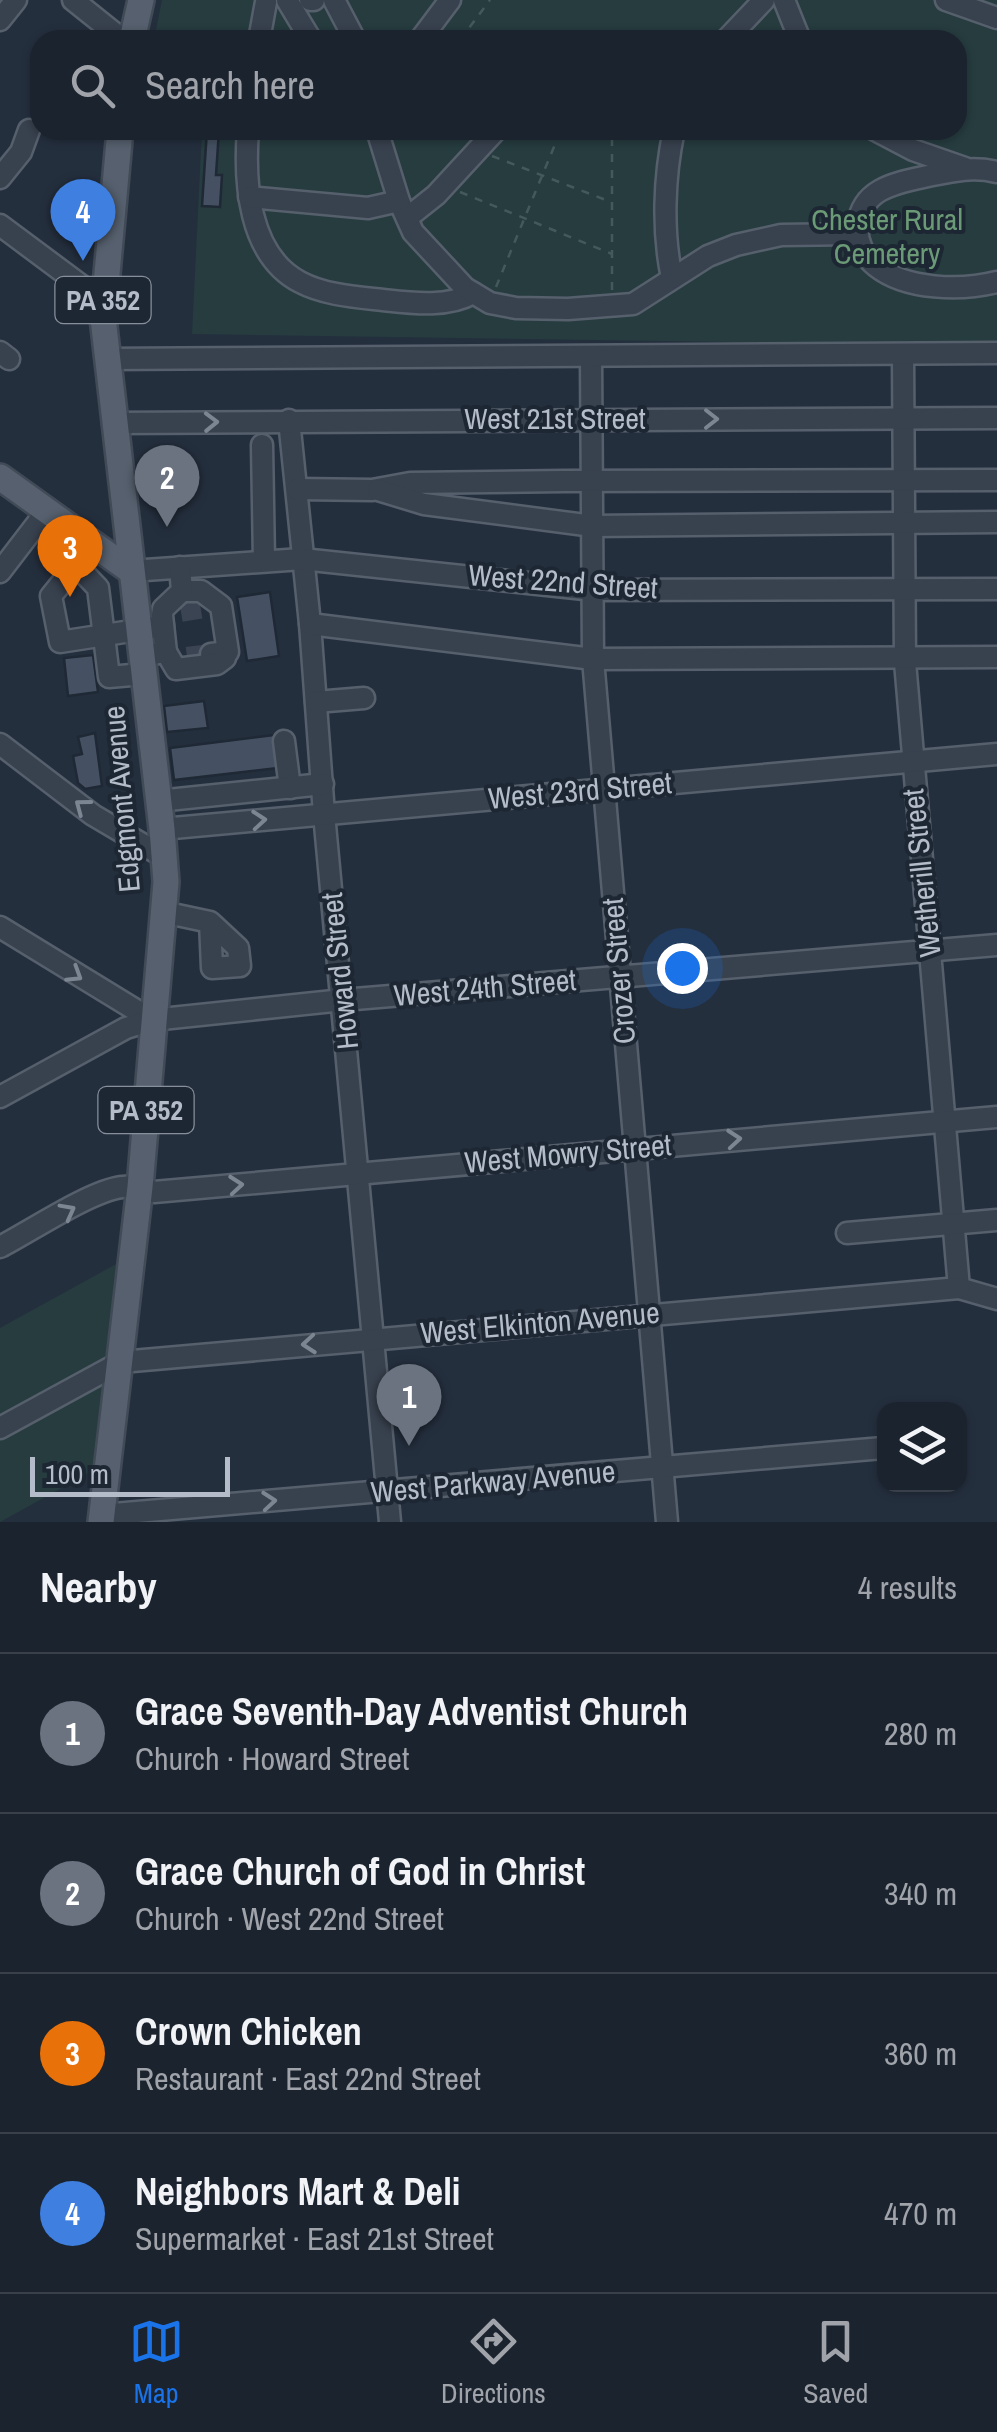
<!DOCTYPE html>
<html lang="en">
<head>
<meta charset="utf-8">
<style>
  body { margin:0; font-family:"Archivo Narrow",sans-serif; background:#242b36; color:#f1f3f6 }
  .controls { position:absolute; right:30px; bottom:30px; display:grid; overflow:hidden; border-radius:20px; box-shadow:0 2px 8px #0004 }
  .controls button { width:90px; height:90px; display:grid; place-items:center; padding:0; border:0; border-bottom:2px solid #39404a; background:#1b232e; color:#f1f3f6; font:50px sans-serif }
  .scale { position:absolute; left:30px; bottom:25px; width:200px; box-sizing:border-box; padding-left:10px; border:5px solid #b4bcc9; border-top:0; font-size:28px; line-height:35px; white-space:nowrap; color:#b4bcc9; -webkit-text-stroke:8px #1d2633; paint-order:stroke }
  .you { position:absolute; left:682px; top:968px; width:35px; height:35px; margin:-25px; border:8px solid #fff; border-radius:50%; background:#1a73e8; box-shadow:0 0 0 15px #1a73e833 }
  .badge { display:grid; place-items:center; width:65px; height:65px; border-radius:50%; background:#1a73e8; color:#fff; font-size:32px; font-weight:700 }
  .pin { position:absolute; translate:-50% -82px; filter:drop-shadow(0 2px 5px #0008) }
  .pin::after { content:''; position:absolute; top:52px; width:35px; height:30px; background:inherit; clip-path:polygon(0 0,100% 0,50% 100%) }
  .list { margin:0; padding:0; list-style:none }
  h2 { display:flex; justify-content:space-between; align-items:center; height:130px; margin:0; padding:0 40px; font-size:42px }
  h2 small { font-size:32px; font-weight:400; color:#a0a4aa }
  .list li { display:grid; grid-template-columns:65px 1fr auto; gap:30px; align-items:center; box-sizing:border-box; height:160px; padding:0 40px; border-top:2px solid #39404a }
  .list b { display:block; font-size:38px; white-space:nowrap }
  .list p { margin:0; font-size:32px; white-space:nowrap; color:#a0a4aa }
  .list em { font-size:32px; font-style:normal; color:#a0a4aa }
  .icon { flex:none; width:55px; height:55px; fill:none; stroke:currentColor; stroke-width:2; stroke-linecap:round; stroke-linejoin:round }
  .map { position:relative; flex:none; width:997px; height:1522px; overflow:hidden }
  .search { position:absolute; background:#1b232e; box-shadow:0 2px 8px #0004; left:30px; right:30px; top:30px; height:110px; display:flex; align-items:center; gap:25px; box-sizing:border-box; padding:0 35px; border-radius:30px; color:#a0a4aa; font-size:38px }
  .sheet { height:770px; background:#1b232e }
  nav { display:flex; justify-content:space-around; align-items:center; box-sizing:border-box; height:140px; border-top:2px solid #39404a; background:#1b232e; font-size:28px; color:#a0a4aa }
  nav a { display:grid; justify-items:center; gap:5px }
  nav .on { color:#1a73e8 }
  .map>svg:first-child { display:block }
  .green { fill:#263c3f }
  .building { fill:#455162; stroke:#1f2835; stroke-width:2.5 }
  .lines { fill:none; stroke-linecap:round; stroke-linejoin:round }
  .minor-tunnel { stroke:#3a4453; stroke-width:20; stroke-dasharray:20 10; stroke-linecap:butt }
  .minor-casing { stroke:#565f6c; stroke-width:25 }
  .major-casing { stroke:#414a57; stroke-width:30 }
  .path { stroke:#44595c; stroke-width:2.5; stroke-dasharray:8 8; stroke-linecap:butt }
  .minor { stroke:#38414e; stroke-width:20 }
  .major { stroke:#56606e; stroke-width:25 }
  .oneway { stroke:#7c8592 }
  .labels { text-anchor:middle; stroke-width:8; stroke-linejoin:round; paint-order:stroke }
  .shield { fill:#1d2633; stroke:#878f9c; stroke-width:2.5 }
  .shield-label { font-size:28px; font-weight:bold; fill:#b4bcc9 }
  .park-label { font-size:30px; fill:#6b9a76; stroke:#1d2633 }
  .street-label { font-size:30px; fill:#b4bcc9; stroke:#1d2633 }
</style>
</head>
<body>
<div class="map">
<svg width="997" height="1522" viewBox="0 0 997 1522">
  <rect width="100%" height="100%" fill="#242f3e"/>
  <g class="green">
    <path d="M162,0H997V346L192,334L202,130H957V40H154Z"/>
    <path d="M118,1263L96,1469L0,1522V1328Z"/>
  </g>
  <g class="building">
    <path d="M207,130H219L216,175H222L220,207L202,206Z"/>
    <path d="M270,592L279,656L247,661L237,597Z"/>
    <path d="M93,655L98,692L68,696L64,658Z"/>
    <path d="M204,701L208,728L167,732L164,706Z"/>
    <path d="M95,733L102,786L85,789L78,783L73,756L82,754L78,737Z"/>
    <path d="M274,735L278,768L174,780L170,748Z"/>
  </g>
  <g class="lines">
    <g class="minor-tunnel">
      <path d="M181,612L205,608"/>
      <path d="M187,657L211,654"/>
    </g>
    <defs>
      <g id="minor">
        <path d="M73,0L123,40"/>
        <path d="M287,0L311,40"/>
        <path d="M310,0H314"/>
        <path d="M334,0L355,40"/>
        <path d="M784,0L800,40"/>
        <path d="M946,0L997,18"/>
        <path d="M0,20L16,0"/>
        <path d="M259,40L266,2"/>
        <path d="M420,40L450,0"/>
        <path d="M726,40L764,0"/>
        <path d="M248,130C244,181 248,255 300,282C324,295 356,297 383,300C411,303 448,308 473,293"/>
        <path d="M377,130L399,201L413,232L465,288L490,303L516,308L568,309L633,304L708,256L736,245L781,235L857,234"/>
        <path d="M875,130L913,150L965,168"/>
        <path d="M997,172C972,166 952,171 928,176C896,183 862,188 858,225C856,240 863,256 876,266C906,290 961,291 997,282"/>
        <path d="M0,178L21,152L29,130"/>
        <path d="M249,197L368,208L399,201"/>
        <path d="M407,218L436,195L496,130"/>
        <path d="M0,225L102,301"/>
        <path d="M672,278C662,231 664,177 674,130"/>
        <path d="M0,352L9,359"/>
        <path d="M903,356L905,662L959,1288L997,1299"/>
        <path d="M591,357L593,659L667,1522"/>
        <path d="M106,359L997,353"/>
        <path d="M289,420L310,624L324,814L390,1522"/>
        <path d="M113,423L997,418"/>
        <path d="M262,445L264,561"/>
        <path d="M297,489L372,490L410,483L564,481L997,480"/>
        <path d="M378,490L424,504L593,526L997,522"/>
        <path d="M93,544L51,596L60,642L163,626"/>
        <path d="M76,565L98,588L109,677L143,674"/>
        <path d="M131,571L302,559L594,590L997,589"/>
        <path d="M0,572L46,512"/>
        <path d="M182,591H201L221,606L228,652L211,654"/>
        <path d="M310,624L593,659L997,657"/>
        <path d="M166,652L176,669L217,664L225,658"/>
        <path d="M141,656L166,652L162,615L163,609L182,591L180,567"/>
        <path d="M316,702L364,698"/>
        <path d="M284,741L290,788"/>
        <path d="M0,744L93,815L164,857"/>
        <path d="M158,801L323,784"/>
        <path d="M162,829L997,754"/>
        <path d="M163,912L210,922L212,968L240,966L238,948L210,922"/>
        <path d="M0,927L152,1020"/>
        <path d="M0,1097L126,1028L152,1020L343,1000L997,945"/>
        <path d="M847,1233L997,1220"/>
        <path d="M0,1247C31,1231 90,1191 122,1187C134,1185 143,1188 154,1192L997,1117"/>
        <path d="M0,1428L121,1362L959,1288"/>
        <path d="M102,1515L883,1448"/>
      </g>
      <g id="major">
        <path d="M132,40L141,0"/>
        <path d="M0,477L131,571"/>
        <path d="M101,1522L140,1187L166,882L162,829L103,318L120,130"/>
      </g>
    </defs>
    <use href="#minor" class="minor-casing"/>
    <use href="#major" class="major-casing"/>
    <g class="path">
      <path d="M460,40L490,0"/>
      <path d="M492,156L611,202"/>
      <path d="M460,192L612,254"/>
      <path d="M496,287L561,130"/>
      <path d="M612,290V130"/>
    </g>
    <use href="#minor" class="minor"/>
    <use href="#major" class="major"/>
  </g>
  <defs><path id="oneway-chevron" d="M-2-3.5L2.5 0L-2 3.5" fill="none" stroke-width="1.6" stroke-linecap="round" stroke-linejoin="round" transform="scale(2.5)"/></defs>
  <g class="oneway">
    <use href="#oneway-chevron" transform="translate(711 419)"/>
    <use href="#oneway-chevron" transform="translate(211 422) rotate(-1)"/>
    <use href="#oneway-chevron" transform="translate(82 806) rotate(-143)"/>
    <use href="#oneway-chevron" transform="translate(259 820) rotate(-5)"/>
    <use href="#oneway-chevron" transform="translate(75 975) rotate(32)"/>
    <use href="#oneway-chevron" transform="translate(734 1139) rotate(-5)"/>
    <use href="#oneway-chevron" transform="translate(236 1185) rotate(-5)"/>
    <use href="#oneway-chevron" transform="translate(68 1211) rotate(-28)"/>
    <use href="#oneway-chevron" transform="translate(309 1344) rotate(175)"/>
    <use href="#oneway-chevron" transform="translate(269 1501) rotate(-5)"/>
  </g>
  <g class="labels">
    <g class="shield">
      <rect x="55.5" y="277" width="95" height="46" rx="8"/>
      <rect x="98.5" y="1087" width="95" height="46" rx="8"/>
    </g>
    <g class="shield-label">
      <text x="103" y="310">PA 352</text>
      <text x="146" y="1120">PA 352</text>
    </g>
    <g class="park-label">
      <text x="887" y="230">Chester Rural<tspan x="887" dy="34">Cemetery</tspan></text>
    </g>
    <g class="street-label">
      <text x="555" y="429">West 21st Street</text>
      <text transform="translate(563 582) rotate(4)" y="10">West 22nd Street</text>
      <text transform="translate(580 791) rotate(-5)" y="10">West 23rd Street</text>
      <text transform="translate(122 799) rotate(-95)" y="10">Edgmont Avenue</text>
      <text transform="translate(922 873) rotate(-96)" y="10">Wetherill Street</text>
      <text transform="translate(340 971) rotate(-96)" y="10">Howard Street</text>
      <text transform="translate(619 971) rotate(-95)" y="10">Crozer Street</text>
      <text transform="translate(485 988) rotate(-5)" y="10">West 24th Street</text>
      <text transform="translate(568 1154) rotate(-5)" y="10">West Mowry Street</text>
      <text transform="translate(540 1323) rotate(-5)" y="10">West Elkinton Avenue</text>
      <text transform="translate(493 1482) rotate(-5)" y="10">West Parkway Avenue</text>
    </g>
  </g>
</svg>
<div class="controls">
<button><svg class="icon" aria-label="layers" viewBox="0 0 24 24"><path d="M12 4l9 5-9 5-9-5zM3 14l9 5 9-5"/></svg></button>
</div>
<div class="scale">100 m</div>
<div class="you"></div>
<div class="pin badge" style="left:409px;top:1446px;background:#6b7280">1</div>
<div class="pin badge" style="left:167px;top:527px;background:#6b7280">2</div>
<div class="pin badge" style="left:70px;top:597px;background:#e8710a">3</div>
<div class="pin badge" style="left:83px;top:261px;background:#3f7fe0">4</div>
<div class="search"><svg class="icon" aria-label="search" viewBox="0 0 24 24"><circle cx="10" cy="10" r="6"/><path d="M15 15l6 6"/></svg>Search here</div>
</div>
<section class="sheet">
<h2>Nearby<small>4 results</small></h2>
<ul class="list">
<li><span class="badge" style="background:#6b7280">1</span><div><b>Grace Seventh-Day Adventist Church</b><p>Church · Howard Street</p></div><em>280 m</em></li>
<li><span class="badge" style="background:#6b7280">2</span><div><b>Grace Church of God in Christ</b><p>Church · West 22nd Street</p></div><em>340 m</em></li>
<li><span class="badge" style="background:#e8710a">3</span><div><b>Crown Chicken</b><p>Restaurant · East 22nd Street</p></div><em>360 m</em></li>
<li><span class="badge" style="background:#3f7fe0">4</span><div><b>Neighbors Mart &amp; Deli</b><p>Supermarket · East 21st Street</p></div><em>470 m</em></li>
</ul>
</section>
<nav>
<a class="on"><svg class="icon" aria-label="map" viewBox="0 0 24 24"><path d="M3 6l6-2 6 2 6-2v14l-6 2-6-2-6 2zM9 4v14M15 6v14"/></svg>Map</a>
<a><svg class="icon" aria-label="directions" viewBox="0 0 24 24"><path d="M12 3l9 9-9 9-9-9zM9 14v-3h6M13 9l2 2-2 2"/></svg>Directions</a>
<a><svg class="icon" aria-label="saved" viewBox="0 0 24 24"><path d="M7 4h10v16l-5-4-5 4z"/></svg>Saved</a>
</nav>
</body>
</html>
